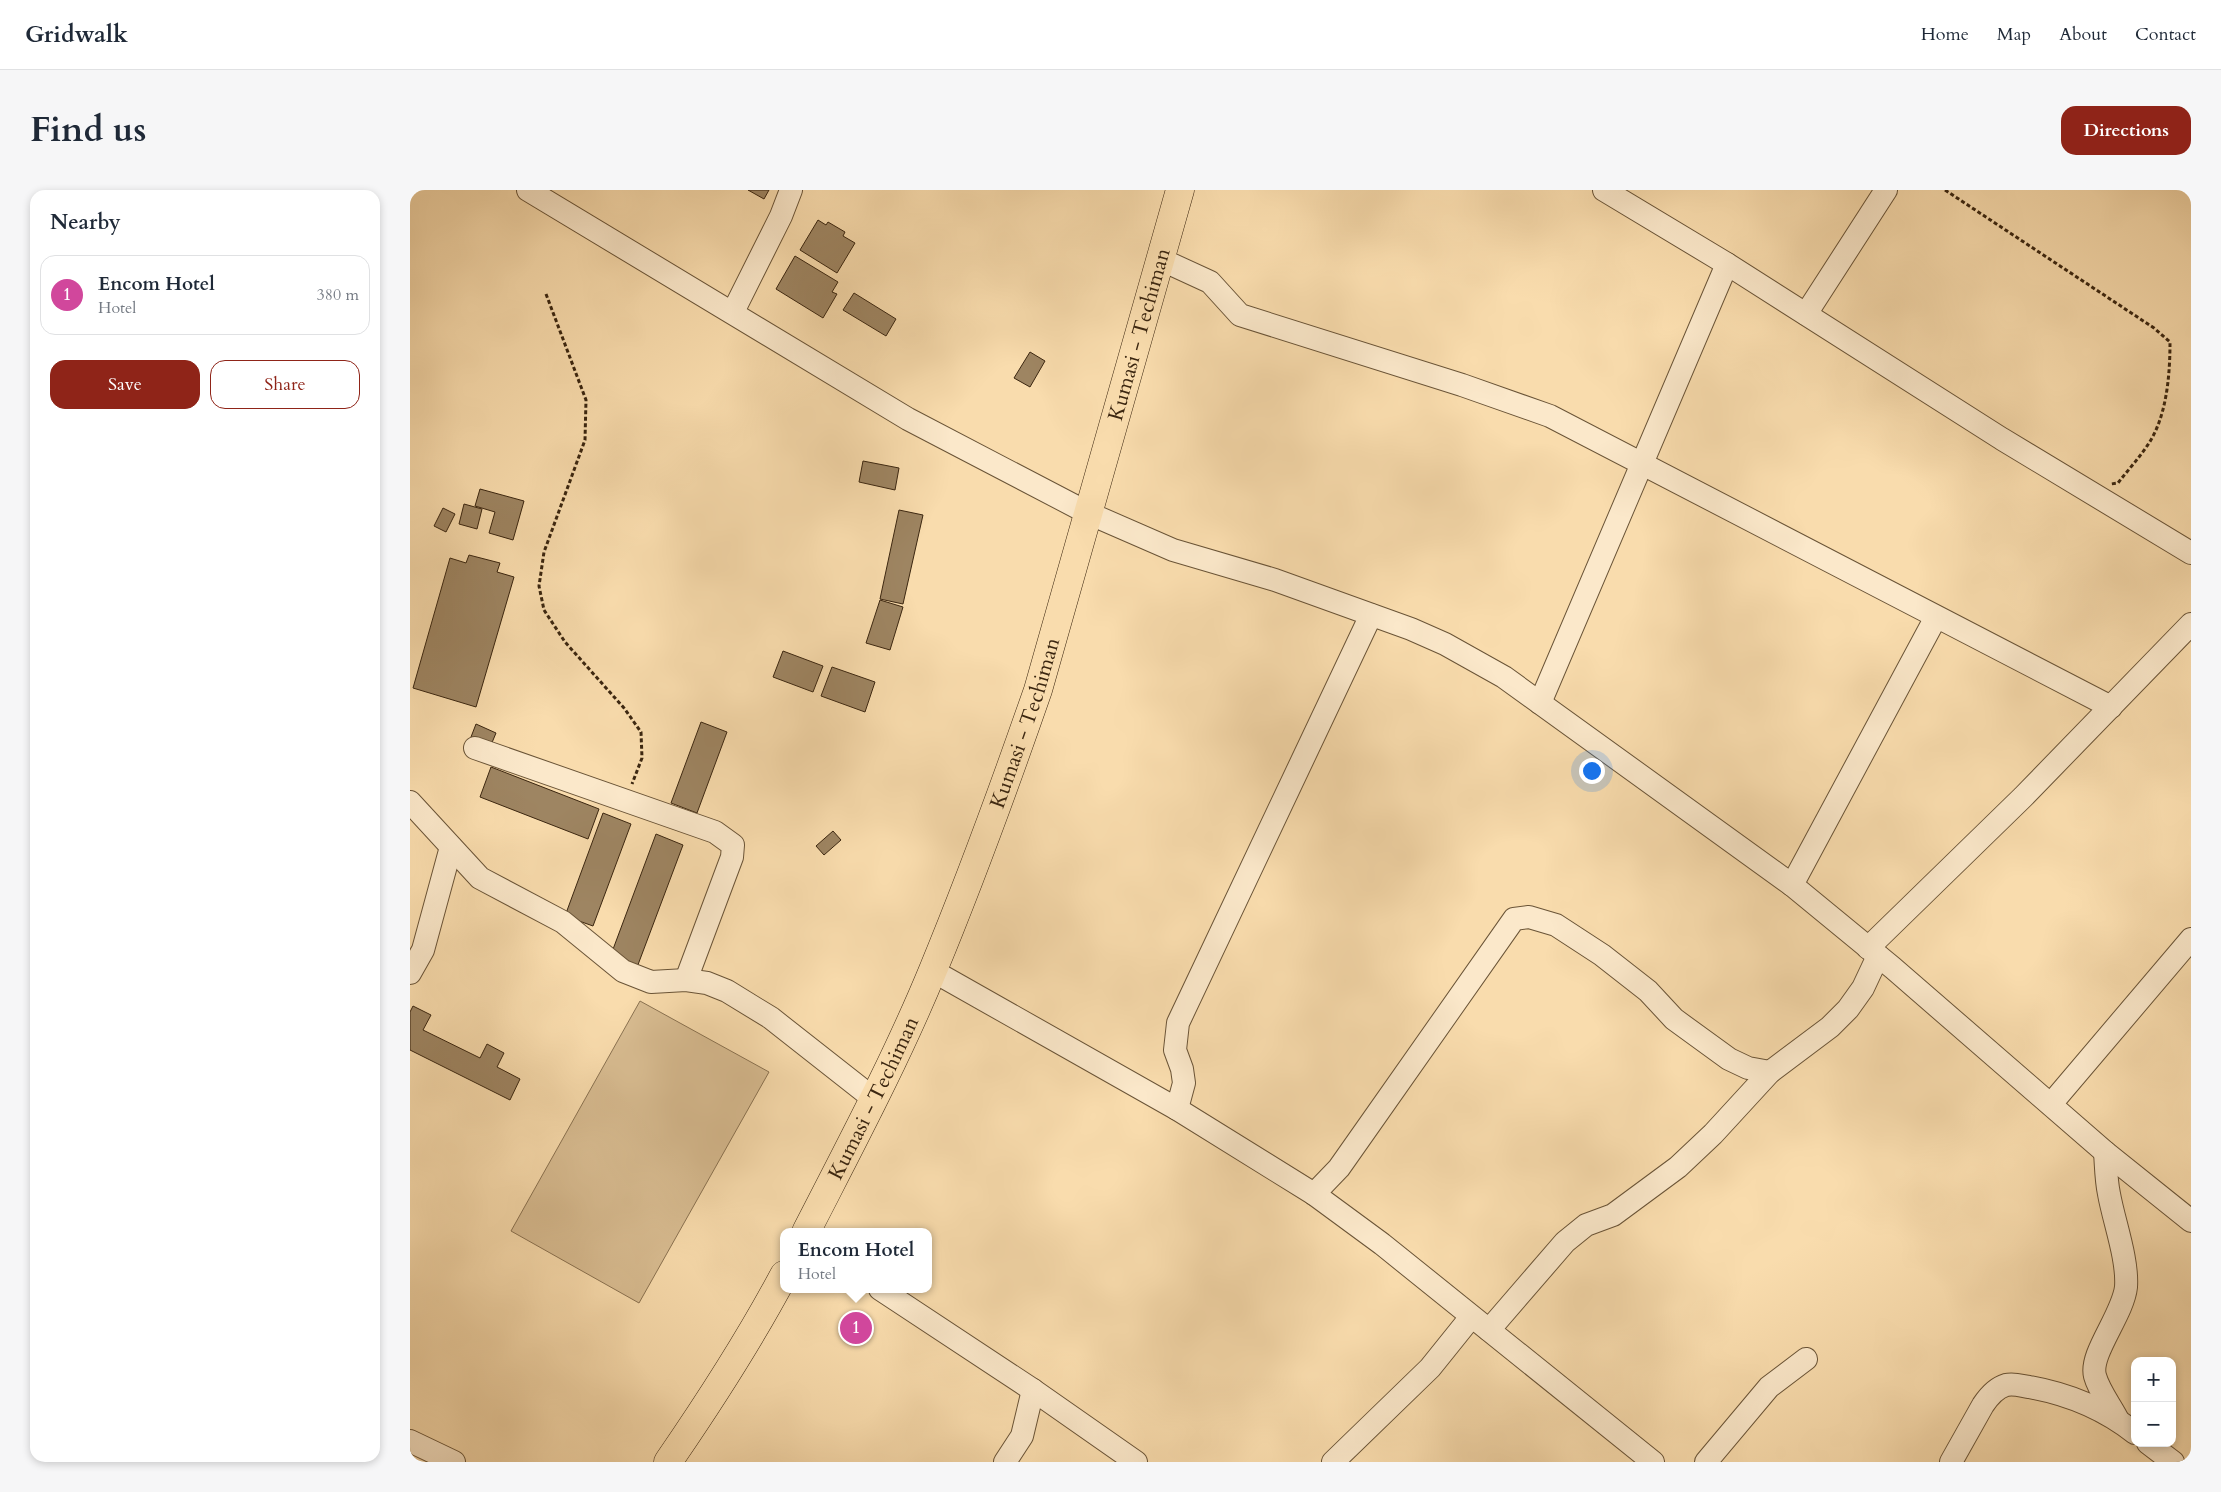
<!DOCTYPE html>
<html lang="en">
<head>
<meta charset="utf-8">
<style>
  body { margin:0; font-family:Cardo,serif; background:#f6f6f7; color:#1f2937 }
  .controls { position:absolute; right:15px; bottom:15px; display:grid; overflow:hidden; border-radius:10px; box-shadow:0 2px 8px #0003 }
  .controls button { width:45px; height:45px; display:grid; place-items:center; padding:0; border:0; border-bottom:1px solid #e0e1e3; background:#fff; color:#1f2937; font:25px sans-serif }
  .you { position:absolute; left:1181px; top:580px; width:18px; height:18px; margin:-12px; border:4px solid #fff; border-radius:50%; background:#1a73e8; box-shadow:0 0 0 8px #1a73e833 }
  .badge { display:grid; place-items:center; width:32px; height:32px; border-radius:50%; background:#8f2418; color:#fff; font-size:16px; font-weight:700 }
  .pin { position:absolute; translate:-50% -50%; border:2px solid #fff; box-shadow:0 1px 5px #0006 }
  .popup { position:absolute; left:370px; top:1038px; width:152px; height:65px; box-sizing:border-box; display:grid; place-content:center; border-radius:10px; background:#fff; filter:drop-shadow(0 1px 4px #0005); font-size:16px; white-space:nowrap; color:#747a83 }
  .popup b { font-size:19px; color:#1f2937 }
  .popup::after { content:''; position:absolute; left:50%; top:100%; margin-left:-10px; border:10px solid transparent; border-top-color:#fff }
  .list { margin:0; padding:0; list-style:none }
  h2 { display:flex; justify-content:space-between; align-items:center; height:65px; margin:0; padding:0 20px; font-size:21px }
  h2 small { font-size:16px; font-weight:400; color:#747a83 }
  .list li { display:grid; grid-template-columns:32px 1fr auto; gap:15px; align-items:center; box-sizing:border-box; height:80px; margin:0 10px 10px; padding:0 10px; border:1px solid #e0e1e3; border-radius:15px }
  .list b { display:block; font-size:19px; white-space:nowrap }
  .list p { margin:0; font-size:16px; white-space:nowrap; color:#747a83 }
  .list em { font-size:16px; font-style:normal; color:#747a83 }
  .actions { display:flex; gap:10px; padding:15px 20px }
  .actions a { flex:1; padding:11px 0; border:1px solid #8f2418; border-radius:15px; text-align:center; font-size:18px; color:#8f2418 }
  .actions .main { background:#8f2418; color:#fff }
  .map { position:relative; flex:none; width:1781px; height:1272px; overflow:hidden; border-radius:15px }
  header { display:flex; align-items:center; gap:30px; box-sizing:border-box; height:70px; padding:0 25px; background:#fff; border-bottom:1px solid #e0e1e3 }
  header strong { font-size:24px }
  nav { display:flex; gap:28px; margin-inline-start:auto; font-size:18px }
  .intro { display:flex; align-items:center; justify-content:space-between; box-sizing:border-box; height:120px; padding:0 30px }
  h1 { margin:0; font-size:35px }
  .button { padding:12px 22px; border-radius:15px; background:#8f2418; color:#fff; font-size:18px; font-weight:700 }
  main { display:flex; gap:30px; padding:0 30px }
  aside { flex:1; background:#fff; border-radius:15px; box-shadow:0 2px 8px #0003 }
  .map>svg:first-child { display:block }
  .park { fill:#d9bd92; stroke:#8a7251 }
  .building { fill:#9e8562; stroke:#3b2610 }
  .lines { fill:none; stroke-linecap:round; stroke-linejoin:round }
  .minor-casing { stroke:#6a5437; stroke-width:24 }
  .highway-casing { stroke:#3b2610; stroke-width:29 }
  .path { stroke:#3b2610; stroke-width:3; stroke-dasharray:4 2.5; stroke-linecap:butt }
  .minor { stroke:#fbe8ca; stroke-width:22 }
  .highway { stroke:#f9dcad; stroke-width:28 }
  .labels { text-anchor:middle; stroke-width:5; stroke-linejoin:round; paint-order:stroke }
  .street-label { font-size:21px; fill:#3b2610; stroke:#fbe8ca }
</style>
</head>
<body>
<header>
<strong>Gridwalk</strong>
<nav><a>Home</a><a>Map</a><a>About</a><a>Contact</a></nav>
</header>
<div class="intro"><h1>Find us</h1><a class="button">Directions</a></div>
<main>
<aside>
<h2>Nearby<small></small></h2>
<ul class="list">
<li><span class="badge" style="background:#d1479c">1</span><div><b>Encom Hotel</b><p>Hotel</p></div><em>380 m</em></li>
</ul>
<div class="actions"><a class="main">Save</a><a>Share</a></div>
</aside>
<div class="map">
<svg width="1781" height="1272" viewBox="0 0 1781 1272">
  <rect width="100%" height="100%" fill="#f9dcad"/>
  <filter id="stains"><feTurbulence type="fractalNoise" baseFrequency=".004" numOctaves="4"/><feColorMatrix values="0 0 0 0 .2 0 0 0 0 .09 0 0 0 0 .02 0 0 0 .5 -.17"/></filter>
  <radialGradient id="worn" r=".72"><stop offset=".6" stop-color="#630" stop-opacity="0"/><stop offset="1" stop-color="#630" stop-opacity=".3"/></radialGradient>
  <path class="park" d="M230,811L359,882L229,1113L101,1041Z"/>
  <g class="building">
    <path d="M338,0H359L354,9Z"/>
    <path d="M408,30L416,35L418,32L435,42L433,46L445,53L427,83L390,60Z"/>
    <path d="M385,66L428,92L422,102L427,104L413,128L366,99Z"/>
    <path d="M444,103L486,129L476,146L433,120Z"/>
    <path d="M620,162L635,171L620,197L604,188Z"/>
    <path d="M453,271L489,278L485,300L449,292Z"/>
    <path d="M70,299L114,311L103,350L79,343L85,322L65,316Z"/>
    <path d="M54,314L72,319L67,339L49,334Z"/>
    <path d="M33,318L45,324L36,342L24,336Z"/>
    <path d="M489,320L513,325L493,414L470,409Z"/>
    <path d="M59,365L90,373L87,382L104,387L66,517L3,498L40,368L56,373Z"/>
    <path d="M470,410L493,417L480,460L456,453Z"/>
    <path d="M373,461L413,476L403,502L363,487Z"/>
    <path d="M422,477L465,492L455,522L411,506Z"/>
    <path d="M291,532L317,542L287,623L261,613Z"/>
    <path d="M66,534L86,543L81,555L61,547Z"/>
    <path d="M81,577L189,619L178,649L70,607Z"/>
    <path d="M193,623L221,634L183,736L155,726Z"/>
    <path d="M423,641L431,650L414,665L406,656Z"/>
    <path d="M246,644L273,655L226,780L199,770Z"/>
    <path d="M3,816L21,825L13,840L70,868L77,854L94,863L87,877L110,889L100,910L0,860V822Z"/>
  </g>
  <g class="lines">
    <defs>
      <g id="minor">
        <path d="M118,0L498,229L678,323L763,360L865,390L1001,439L1035,454L1094,487L1382,695L1483,778L1695,962L1781,1031"/>
        <path d="M1194,0L1317,74L1592,249L1781,363"/>
        <path d="M750,69L800,92L830,125L1052,195L1140,226L1701,517"/>
        <path d="M323,122L371,26L381,0"/>
        <path d="M1396,124L1476,0"/>
        <path d="M1130,513L1317,74"/>
        <path d="M65,558L305,642L323,655L322,667L276,790"/>
        <path d="M0,612L70,688L153,732L213,781L241,792L276,790L297,793L317,801L361,828L464,909"/>
        <path d="M1382,695L1526,427"/>
        <path d="M1458,758L1613,607L1781,434"/>
        <path d="M523,781L767,919L904,1004L972,1054L1243,1272"/>
        <path d="M0,783L13,760L41,657"/>
        <path d="M1641,914L1781,749"/>
        <path d="M767,919L774,893L772,879L765,860L768,833L961,425"/>
        <path d="M1695,962C1696,975 1696,990 1699,1004C1704,1032 1718,1069 1716,1097C1713,1125 1679,1164 1685,1186C1689,1201 1701,1216 1708,1230"/>
        <path d="M904,1004L929,978L1104,729L1119,727L1146,735L1192,765L1238,801L1264,829L1319,869L1338,878L1360,882"/>
        <path d="M470,1099L623,1200L726,1272"/>
        <path d="M1079,1140L1155,1052L1176,1035L1203,1025L1268,977L1303,944L1360,882L1420,837L1438,819L1453,798L1468,766"/>
        <path d="M0,1251L44,1272"/>
        <path d="M1738,1253L1763,1272"/>
        <path d="M595,1272L612,1246L623,1200"/>
        <path d="M923,1272L1020,1178L1061,1127"/>
        <path d="M1296,1272L1359,1197L1396,1169"/>
        <path d="M1541,1272L1573,1215C1579,1206 1586,1198 1596,1195C1604,1193 1612,1196 1619,1197C1659,1204 1693,1218 1725,1243"/>
      </g>
      <g id="highway">
        <path id="s1" d="M396,1042C440,956 486,870 523,780C561,688 595,595 628,500L770,0"/>
        <path d="M258,1272C300,1211 339,1151 374,1085"/>
      </g>
    </defs>
    <use href="#minor" class="minor-casing"/>
    <use href="#highway" class="highway-casing"/>
    <g class="path">
      <path d="M1535,0L1744,138L1760,152C1760,184 1757,225 1739,253C1730,267 1718,280 1708,293L1701,294"/>
      <path d="M136,104L176,210L175,250L134,362L129,396L134,420L155,452L214,518L231,542L232,568L222,594"/>
    </g>
    <use href="#minor" class="minor"/>
    <use href="#highway" class="highway"/>
  </g>
  <g class="labels">
    <g class="street-label">
      <text dy="7" stroke="none"><textPath href="#s1" startOffset="960">Kumasi - Techiman</textPath></text>
      <text dy="7" stroke="none"><textPath href="#s1" startOffset="555">Kumasi - Techiman</textPath></text>
      <text dy="7" stroke="none"><textPath href="#s1" startOffset="150">Kumasi - Techiman</textPath></text>
    </g>
  </g>
  <rect width="100%" height="100%" filter="url(#stains)"/>
  <rect width="100%" height="100%" fill="url(#worn)"/>
</svg>
<div class="controls">
<button>+</button>
<button>−</button>
</div>
<div class="you"></div>
<div class="pin badge" style="left:446px;top:1138px;background:#d1479c">1</div>
<div class="popup"><b>Encom Hotel</b>Hotel</div>
</div>
</main>
</body>
</html>
